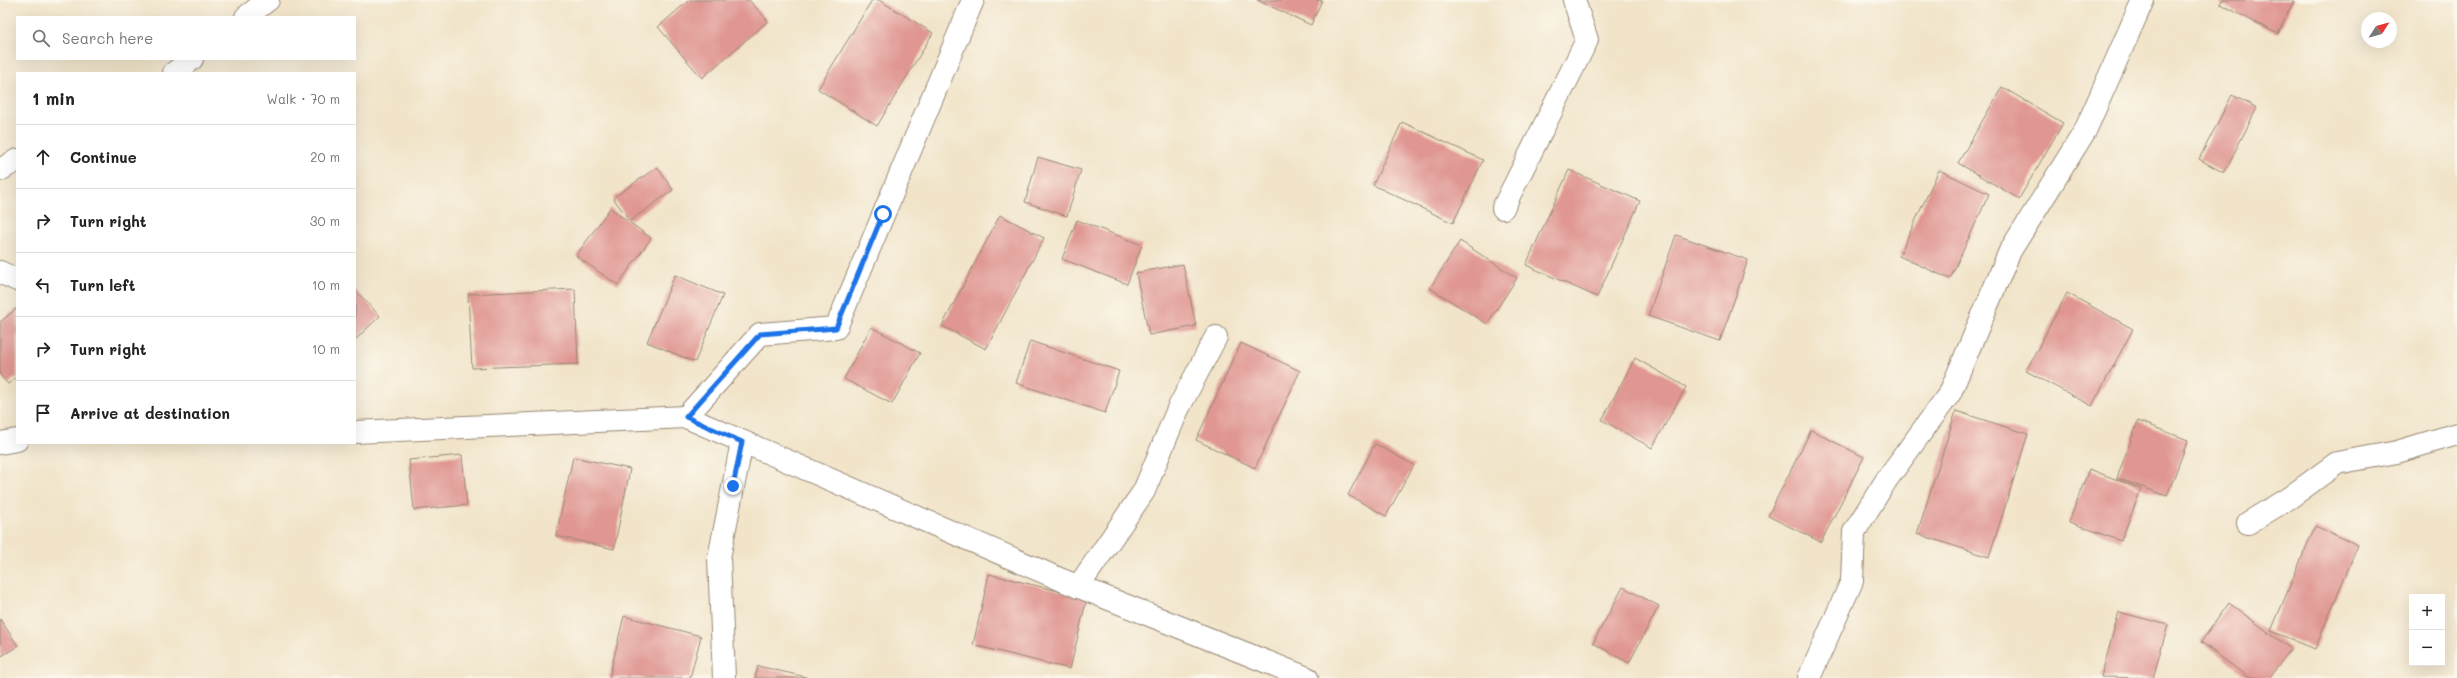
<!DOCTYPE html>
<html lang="en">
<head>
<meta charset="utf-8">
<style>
  body { margin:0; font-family:Mali,sans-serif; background:#f6f6f6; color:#222 }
  .controls { position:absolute; right:12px; bottom:12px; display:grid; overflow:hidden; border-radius:0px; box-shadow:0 4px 16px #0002 }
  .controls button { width:36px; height:36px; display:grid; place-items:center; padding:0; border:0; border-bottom:1px solid #e0e0e0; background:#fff; color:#222; font:20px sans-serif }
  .compass { position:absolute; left:2361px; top:12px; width:36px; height:36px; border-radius:50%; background:#fff; box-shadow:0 4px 16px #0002; rotate:54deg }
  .stop { position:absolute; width:12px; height:12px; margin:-9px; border:3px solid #1a73e8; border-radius:50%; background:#fff }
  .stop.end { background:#1a73e8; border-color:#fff; box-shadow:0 1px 4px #0008 }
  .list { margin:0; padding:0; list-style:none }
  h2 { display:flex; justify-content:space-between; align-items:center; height:52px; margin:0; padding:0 16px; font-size:17px }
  h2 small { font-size:13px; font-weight:400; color:#767676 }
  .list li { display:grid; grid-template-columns:26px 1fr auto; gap:12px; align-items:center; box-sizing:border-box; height:64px; padding:0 16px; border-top:1px solid #e0e0e0 }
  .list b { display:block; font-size:15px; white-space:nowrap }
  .list em { font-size:13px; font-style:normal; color:#767676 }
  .icon { flex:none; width:22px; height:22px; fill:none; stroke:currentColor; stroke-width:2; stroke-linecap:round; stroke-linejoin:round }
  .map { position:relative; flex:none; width:2457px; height:678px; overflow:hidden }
  .search { position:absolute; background:#fff; box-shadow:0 4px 16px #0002; left:16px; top:16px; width:340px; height:44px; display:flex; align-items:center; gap:10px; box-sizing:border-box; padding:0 14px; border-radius:0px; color:#767676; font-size:15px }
  .panel { position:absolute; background:#fff; box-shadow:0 4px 16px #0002; left:16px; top:72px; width:340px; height:372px; border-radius:0px }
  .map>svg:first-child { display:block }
  .building { fill:#e09692 }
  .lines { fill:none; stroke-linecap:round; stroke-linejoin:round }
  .street-casing { stroke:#968774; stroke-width:24 }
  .street { stroke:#fff; stroke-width:22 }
  .route { stroke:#1a73e8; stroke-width:5 }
</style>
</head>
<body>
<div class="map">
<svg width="2457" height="678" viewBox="0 0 2457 678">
  <rect width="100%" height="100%" fill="#fbf7ec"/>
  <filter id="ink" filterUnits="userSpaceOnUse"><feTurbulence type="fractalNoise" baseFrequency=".025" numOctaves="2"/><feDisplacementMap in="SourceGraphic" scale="8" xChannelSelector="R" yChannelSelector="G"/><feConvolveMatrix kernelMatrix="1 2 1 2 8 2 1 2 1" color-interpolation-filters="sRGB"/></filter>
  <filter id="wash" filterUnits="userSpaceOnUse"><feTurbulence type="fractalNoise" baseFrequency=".012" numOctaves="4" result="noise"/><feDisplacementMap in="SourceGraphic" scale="16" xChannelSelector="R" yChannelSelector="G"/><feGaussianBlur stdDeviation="0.9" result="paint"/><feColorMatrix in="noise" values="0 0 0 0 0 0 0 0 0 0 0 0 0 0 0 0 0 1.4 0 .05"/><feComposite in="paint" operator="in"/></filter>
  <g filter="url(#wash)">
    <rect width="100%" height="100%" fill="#f1e4c9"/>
    <g id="blocks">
      <g class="building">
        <path d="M689,0H749L768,21L702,78L658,27Z"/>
        <path d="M872,0H879L933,33L877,126L818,89Z"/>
        <path d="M1257,0H1322L1311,25Z"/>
        <path d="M2222,0H2294L2278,34L2220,4Z"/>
        <path d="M2002,87L2063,123L2019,199L1958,163Z"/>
        <path d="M2232,95L2257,108L2224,173L2199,159Z"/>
        <path d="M1402,122L1483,160L1453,223L1373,185Z"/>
        <path d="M1038,157L1081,170L1067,216L1025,202Z"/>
        <path d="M657,167L673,190L630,221L613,198Z"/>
        <path d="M1569,170L1640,201L1597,297L1526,265Z"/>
        <path d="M1939,170L1989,194L1950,279L1899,256Z"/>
        <path d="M610,208L651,238L618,285L576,256Z"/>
        <path d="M1000,215L1044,238L986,349L942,326Z"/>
        <path d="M1077,220L1142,245L1127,284L1062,259Z"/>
        <path d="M1676,235L1748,260L1720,341L1648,316Z"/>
        <path d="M1460,241L1517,278L1487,324L1430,288Z"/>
        <path d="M1183,264L1196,326L1149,335L1136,273Z"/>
        <path d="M675,275L723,295L695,362L647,342Z"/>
        <path d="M575,289L578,364L472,368L468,294Z"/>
        <path d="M355,290L380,316L355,340Z"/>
        <path d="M2067,293L2133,329L2092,406L2026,371Z"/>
        <path d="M17,308V377L8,384L0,375V322Z"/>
        <path d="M871,327L920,353L892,404L844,379Z"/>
        <path d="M1030,341L1119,371L1105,413L1016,383Z"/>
        <path d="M1241,343L1300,371L1255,468L1196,440Z"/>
        <path d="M1635,358L1686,387L1652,448L1602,420Z"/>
        <path d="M1956,411L2028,434L1989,557L1917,534Z"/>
        <path d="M2138,421L2188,440L2167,496L2117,478Z"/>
        <path d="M1811,430L1864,457L1821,542L1768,516Z"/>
        <path d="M1375,444L1414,465L1386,516L1348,495Z"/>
        <path d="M462,455L467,505L414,510L409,460Z"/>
        <path d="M573,457L630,469L614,549L556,536Z"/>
        <path d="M2089,469L2141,489L2121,541L2069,522Z"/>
        <path d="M2315,526L2358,545L2315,649L2271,631Z"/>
        <path d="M989,574L1087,598L1070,669L973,645Z"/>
        <path d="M1623,587L1659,606L1629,663L1593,643Z"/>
        <path d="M2229,603L2291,649L2269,678H2249L2201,642Z"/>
        <path d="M2119,612L2168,625L2153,678L2101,677Z"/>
        <path d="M624,616L701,636L690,678H609Z"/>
        <path d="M0,619L18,646L0,657Z"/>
        <path d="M758,666L806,677V678H755Z"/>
      </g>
    </g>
  </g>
  <g filter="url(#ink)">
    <use href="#blocks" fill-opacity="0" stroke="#968774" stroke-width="1"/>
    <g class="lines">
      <defs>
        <g id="street">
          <path d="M246,17L268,0"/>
          <path d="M174,73L192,59"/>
          <path d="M0,170L17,160"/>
          <path d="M1503,208L1587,40L1574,0"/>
          <path d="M0,272L17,280"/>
          <path d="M686,417L760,334L836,328L973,0"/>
          <path d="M355,432L686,417L1062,580L1307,678"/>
          <path d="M0,443L17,440"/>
          <path d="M2248,523L2289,498L2337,463L2397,452L2457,434"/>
          <path d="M1078,587L1144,491L1178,409L1216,337"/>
          <path d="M724,678L719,558L742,442"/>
          <path d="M1809,678L1852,581L1854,532L1887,479L1950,393L2010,251L2085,131L2143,0"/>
        </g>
      </defs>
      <use href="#street" class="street-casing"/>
      <use href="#street" class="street"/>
    </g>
  </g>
  <g class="lines" filter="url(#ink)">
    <path class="route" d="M733,486L742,442L686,417L760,334L836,328L883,214"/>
  </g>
</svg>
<div class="controls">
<button>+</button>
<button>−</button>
</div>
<svg class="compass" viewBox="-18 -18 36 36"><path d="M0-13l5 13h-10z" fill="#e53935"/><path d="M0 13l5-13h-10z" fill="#767676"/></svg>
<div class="stop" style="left:883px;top:214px"></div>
<div class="stop end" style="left:733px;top:486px"></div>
<div class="search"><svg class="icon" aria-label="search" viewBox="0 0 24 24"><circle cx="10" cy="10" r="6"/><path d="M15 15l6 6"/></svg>Search here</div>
<section class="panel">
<h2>1 min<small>Walk · 70 m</small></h2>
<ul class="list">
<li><svg class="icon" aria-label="ahead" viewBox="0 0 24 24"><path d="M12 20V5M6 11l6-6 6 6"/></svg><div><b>Continue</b></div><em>20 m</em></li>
<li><svg class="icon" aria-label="right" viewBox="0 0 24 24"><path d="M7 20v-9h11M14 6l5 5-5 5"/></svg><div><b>Turn right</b></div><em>30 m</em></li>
<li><svg class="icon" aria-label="left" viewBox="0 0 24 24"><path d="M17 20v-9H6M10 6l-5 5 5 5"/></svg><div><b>Turn left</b></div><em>10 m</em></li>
<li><svg class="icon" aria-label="right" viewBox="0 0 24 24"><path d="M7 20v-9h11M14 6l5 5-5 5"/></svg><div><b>Turn right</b></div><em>10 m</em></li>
<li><svg class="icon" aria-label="arrive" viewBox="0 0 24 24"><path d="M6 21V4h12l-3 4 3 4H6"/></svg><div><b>Arrive at destination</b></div></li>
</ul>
</section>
</div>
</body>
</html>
